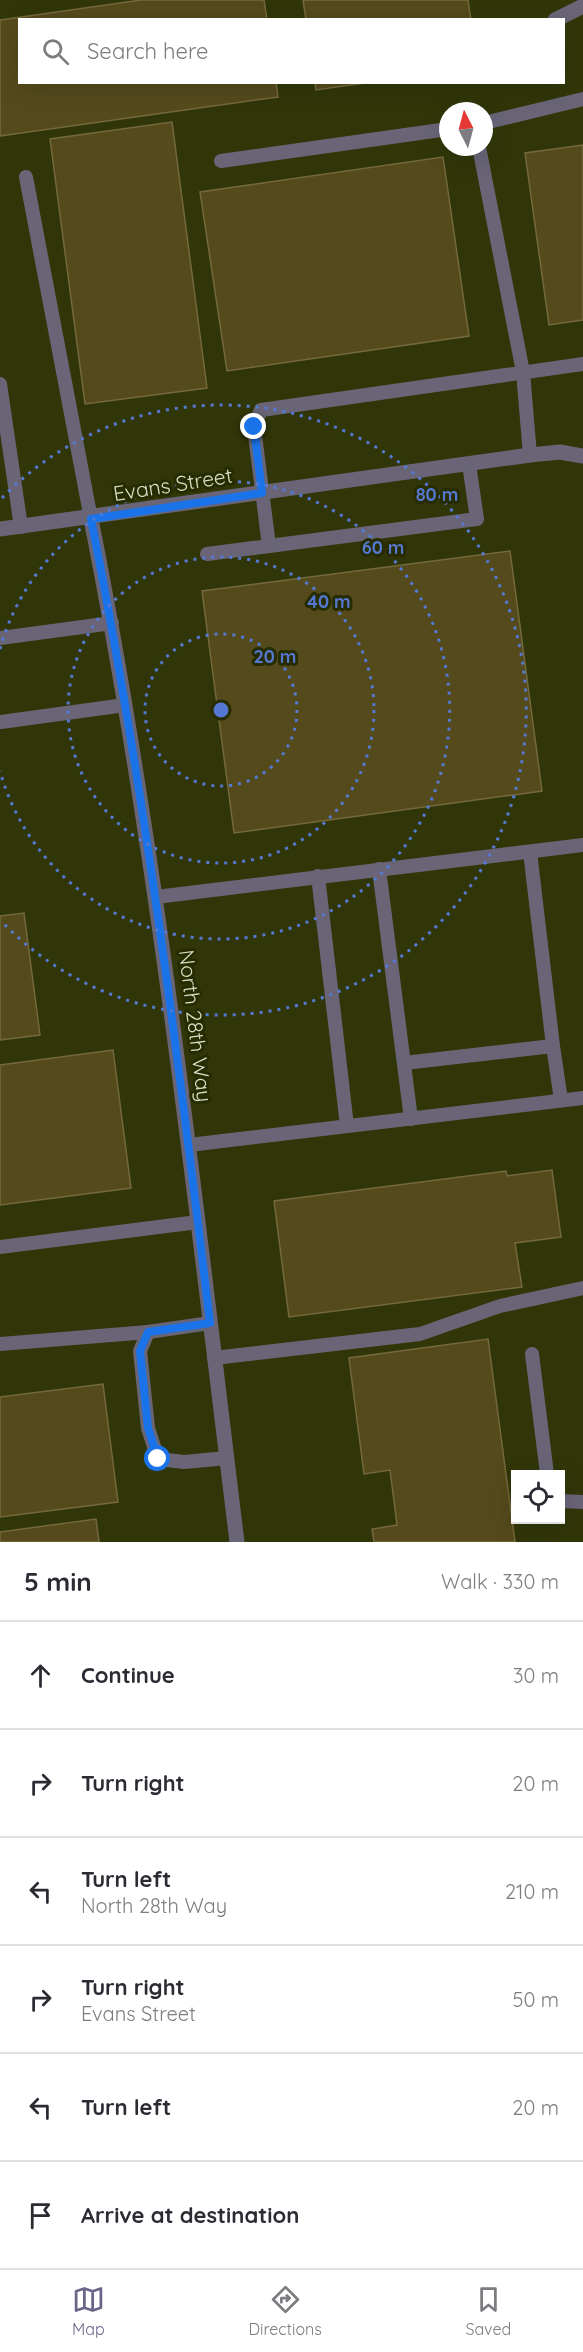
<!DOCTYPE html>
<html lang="en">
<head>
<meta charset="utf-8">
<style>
  body { margin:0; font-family:Quicksand,sans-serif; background:#f7f7f7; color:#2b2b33 }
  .controls { position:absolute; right:18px; bottom:18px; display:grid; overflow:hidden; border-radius:0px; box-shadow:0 6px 24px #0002 }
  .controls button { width:54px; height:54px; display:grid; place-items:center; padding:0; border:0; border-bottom:2px solid #e1e1e2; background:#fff; color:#2b2b33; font:30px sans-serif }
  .compass { position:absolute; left:439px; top:102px; width:54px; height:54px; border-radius:50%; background:#fff; box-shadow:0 6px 24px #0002; rotate:354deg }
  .stop { position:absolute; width:18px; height:18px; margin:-14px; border:4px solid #1a73e8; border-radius:50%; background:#fff }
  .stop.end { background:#1a73e8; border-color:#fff; box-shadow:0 2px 6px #0008 }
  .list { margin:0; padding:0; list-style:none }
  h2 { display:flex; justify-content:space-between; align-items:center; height:78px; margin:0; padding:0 24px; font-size:26px }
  h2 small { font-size:20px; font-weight:400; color:#7c7c81 }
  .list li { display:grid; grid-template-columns:39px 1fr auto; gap:18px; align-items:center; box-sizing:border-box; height:108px; padding:0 24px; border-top:2px solid #e1e1e2 }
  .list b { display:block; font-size:22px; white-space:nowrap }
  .list p { margin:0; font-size:20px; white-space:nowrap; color:#7c7c81 }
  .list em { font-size:20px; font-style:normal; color:#7c7c81 }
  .icon { flex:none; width:33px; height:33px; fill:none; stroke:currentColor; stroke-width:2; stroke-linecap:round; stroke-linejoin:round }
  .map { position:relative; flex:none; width:583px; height:1542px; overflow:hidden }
  .search { position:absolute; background:#fff; box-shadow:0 6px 24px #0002; left:18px; right:18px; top:18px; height:66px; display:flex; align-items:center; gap:15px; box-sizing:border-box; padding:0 21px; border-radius:0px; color:#7c7c81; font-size:22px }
  .sheet { height:726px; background:#fff }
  nav { display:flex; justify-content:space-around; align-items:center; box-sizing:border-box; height:84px; border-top:2px solid #e1e1e2; background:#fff; font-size:16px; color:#7c7c81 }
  nav a { display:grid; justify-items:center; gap:3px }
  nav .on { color:#6d648a }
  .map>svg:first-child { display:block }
  .building { fill:#544a1c; stroke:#74693c; stroke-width:1.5 }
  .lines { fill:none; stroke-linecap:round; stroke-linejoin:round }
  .lane { stroke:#696577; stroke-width:14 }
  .street { stroke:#696577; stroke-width:15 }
  .route { stroke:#1a73e8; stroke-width:8 }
  .ring { fill:none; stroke:#5579d3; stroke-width:3; stroke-dasharray:3 6 }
  .labels { text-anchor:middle; stroke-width:6; stroke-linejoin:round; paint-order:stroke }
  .street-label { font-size:21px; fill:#d9dec6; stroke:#272c00 }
  .centre { fill:#5579d3; stroke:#272c00; stroke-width:3 }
  .ring-label { font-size:18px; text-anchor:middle; font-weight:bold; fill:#5579d3; stroke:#272c00; stroke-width:6; stroke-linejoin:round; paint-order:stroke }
</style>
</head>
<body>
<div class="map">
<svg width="583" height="1542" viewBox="0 0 583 1542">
  <rect width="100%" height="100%" fill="#313609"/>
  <g class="building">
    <path d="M141,0H264L267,20H20V82H276L278,97L0,136V20Z"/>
    <path d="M303,0H468L471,20H306Z"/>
    <path d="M315,82H372L316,90Z"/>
    <path d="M172,122L207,388L85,404L50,139Z"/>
    <path d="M583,145V320L549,325L525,153Z"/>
    <path d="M443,157L469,336L227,371L200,192Z"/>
    <path d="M510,551L542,791L234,833L202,591Z"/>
    <path d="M24,913L40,1035L0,1040V916Z"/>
    <path d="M113,1050L131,1188L0,1205V1065Z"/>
    <path d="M552,1170L561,1237L515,1243L522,1287L289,1317L274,1201L506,1171L507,1176Z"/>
    <path d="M488,1339L515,1542H374L372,1529L397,1525L390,1470L364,1474L349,1358Z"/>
    <path d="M103,1384L118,1502L0,1517V1397Z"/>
    <path d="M96,1519L99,1542H0V1532Z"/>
  </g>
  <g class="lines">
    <g class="lane">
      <path d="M484,123L583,99"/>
      <path d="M479,147L523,372L530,455"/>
      <path d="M221,161L448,129"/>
      <path d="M26,177L91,519"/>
      <path d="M0,384L21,527"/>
      <path d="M469,464L477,519L269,546L254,427L261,410L583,364"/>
      <path d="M207,554L269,546"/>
      <path d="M0,638L112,623"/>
      <path d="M1,722L125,705"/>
      <path d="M530,852L553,1046"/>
      <path d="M379,869L411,1119"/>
      <path d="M318,876L347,1126"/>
      <path d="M156,897L583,845"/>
      <path d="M404,1063L553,1046L561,1100"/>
      <path d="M189,1145L583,1098"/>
      <path d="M0,1247L198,1222"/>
      <path d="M210,1323L148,1332L140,1351L148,1428L158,1459L184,1462L227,1458"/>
      <path d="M0,1344L148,1332"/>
      <path d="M532,1354L547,1474"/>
      <path d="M214,1358L420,1334L500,1306L583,1288"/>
      <path d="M560,1501L583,1502"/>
    </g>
    <g class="street">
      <path d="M555,20L583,6"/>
      <path d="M91,519C158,857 195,1200 237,1542"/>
      <path d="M0,529L530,455L560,452L583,456"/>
    </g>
  </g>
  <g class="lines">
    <path class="route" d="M158,1459L148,1428L140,1351L148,1332L210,1323C178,1054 144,785 91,519L262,493L254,427"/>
  </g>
  <g class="ring">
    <circle cx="221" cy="710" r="76"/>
    <circle cx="221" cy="710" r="153"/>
    <path d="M0 649A229 229 0 1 1 0 771"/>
    <path d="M2 498A305 305 0 1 1 2 922"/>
  </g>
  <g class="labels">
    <g class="street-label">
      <text transform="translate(173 485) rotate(-9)" y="7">Evans Street</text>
      <text transform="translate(195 1026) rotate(83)" y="7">North 28th Way</text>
    </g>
  </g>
  <circle cx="221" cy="710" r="9" class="centre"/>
  <g class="ring-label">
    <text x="437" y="501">80 m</text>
    <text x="383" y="554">60 m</text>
    <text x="329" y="608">40 m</text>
    <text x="275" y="663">20 m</text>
  </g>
</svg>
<div class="controls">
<button><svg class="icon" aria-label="locate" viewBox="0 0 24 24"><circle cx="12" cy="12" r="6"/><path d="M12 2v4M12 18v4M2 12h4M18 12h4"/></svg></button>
</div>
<svg class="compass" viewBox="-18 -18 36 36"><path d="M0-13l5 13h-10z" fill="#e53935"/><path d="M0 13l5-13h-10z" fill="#7c7c81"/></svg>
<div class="stop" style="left:158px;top:1459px"></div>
<div class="stop end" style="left:254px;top:427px"></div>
<div class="search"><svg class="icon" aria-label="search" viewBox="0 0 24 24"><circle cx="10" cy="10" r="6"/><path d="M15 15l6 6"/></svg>Search here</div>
</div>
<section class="sheet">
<h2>5 min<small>Walk · 330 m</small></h2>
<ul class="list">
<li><svg class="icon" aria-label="ahead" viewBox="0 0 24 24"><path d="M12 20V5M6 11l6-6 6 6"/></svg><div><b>Continue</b></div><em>30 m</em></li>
<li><svg class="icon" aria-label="right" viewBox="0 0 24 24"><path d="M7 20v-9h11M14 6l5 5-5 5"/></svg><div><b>Turn right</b></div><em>20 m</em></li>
<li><svg class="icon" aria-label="left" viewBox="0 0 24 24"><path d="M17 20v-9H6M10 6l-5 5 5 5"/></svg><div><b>Turn left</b><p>North 28th Way</p></div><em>210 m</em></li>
<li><svg class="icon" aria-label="right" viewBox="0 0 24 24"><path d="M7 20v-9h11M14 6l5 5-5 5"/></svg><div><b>Turn right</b><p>Evans Street</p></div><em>50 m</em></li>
<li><svg class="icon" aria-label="left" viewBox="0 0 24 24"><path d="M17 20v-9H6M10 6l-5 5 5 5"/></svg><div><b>Turn left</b></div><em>20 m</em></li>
<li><svg class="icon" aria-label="arrive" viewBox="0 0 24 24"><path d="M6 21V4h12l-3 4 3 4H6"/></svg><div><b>Arrive at destination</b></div></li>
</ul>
</section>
<nav>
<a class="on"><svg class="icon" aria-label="map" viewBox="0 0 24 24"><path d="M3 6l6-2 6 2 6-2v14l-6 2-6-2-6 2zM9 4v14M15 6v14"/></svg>Map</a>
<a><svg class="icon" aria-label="directions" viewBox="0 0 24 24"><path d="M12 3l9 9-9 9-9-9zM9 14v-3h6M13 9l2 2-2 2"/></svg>Directions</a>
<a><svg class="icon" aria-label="saved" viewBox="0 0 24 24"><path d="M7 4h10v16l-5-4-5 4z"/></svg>Saved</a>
</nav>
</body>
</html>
